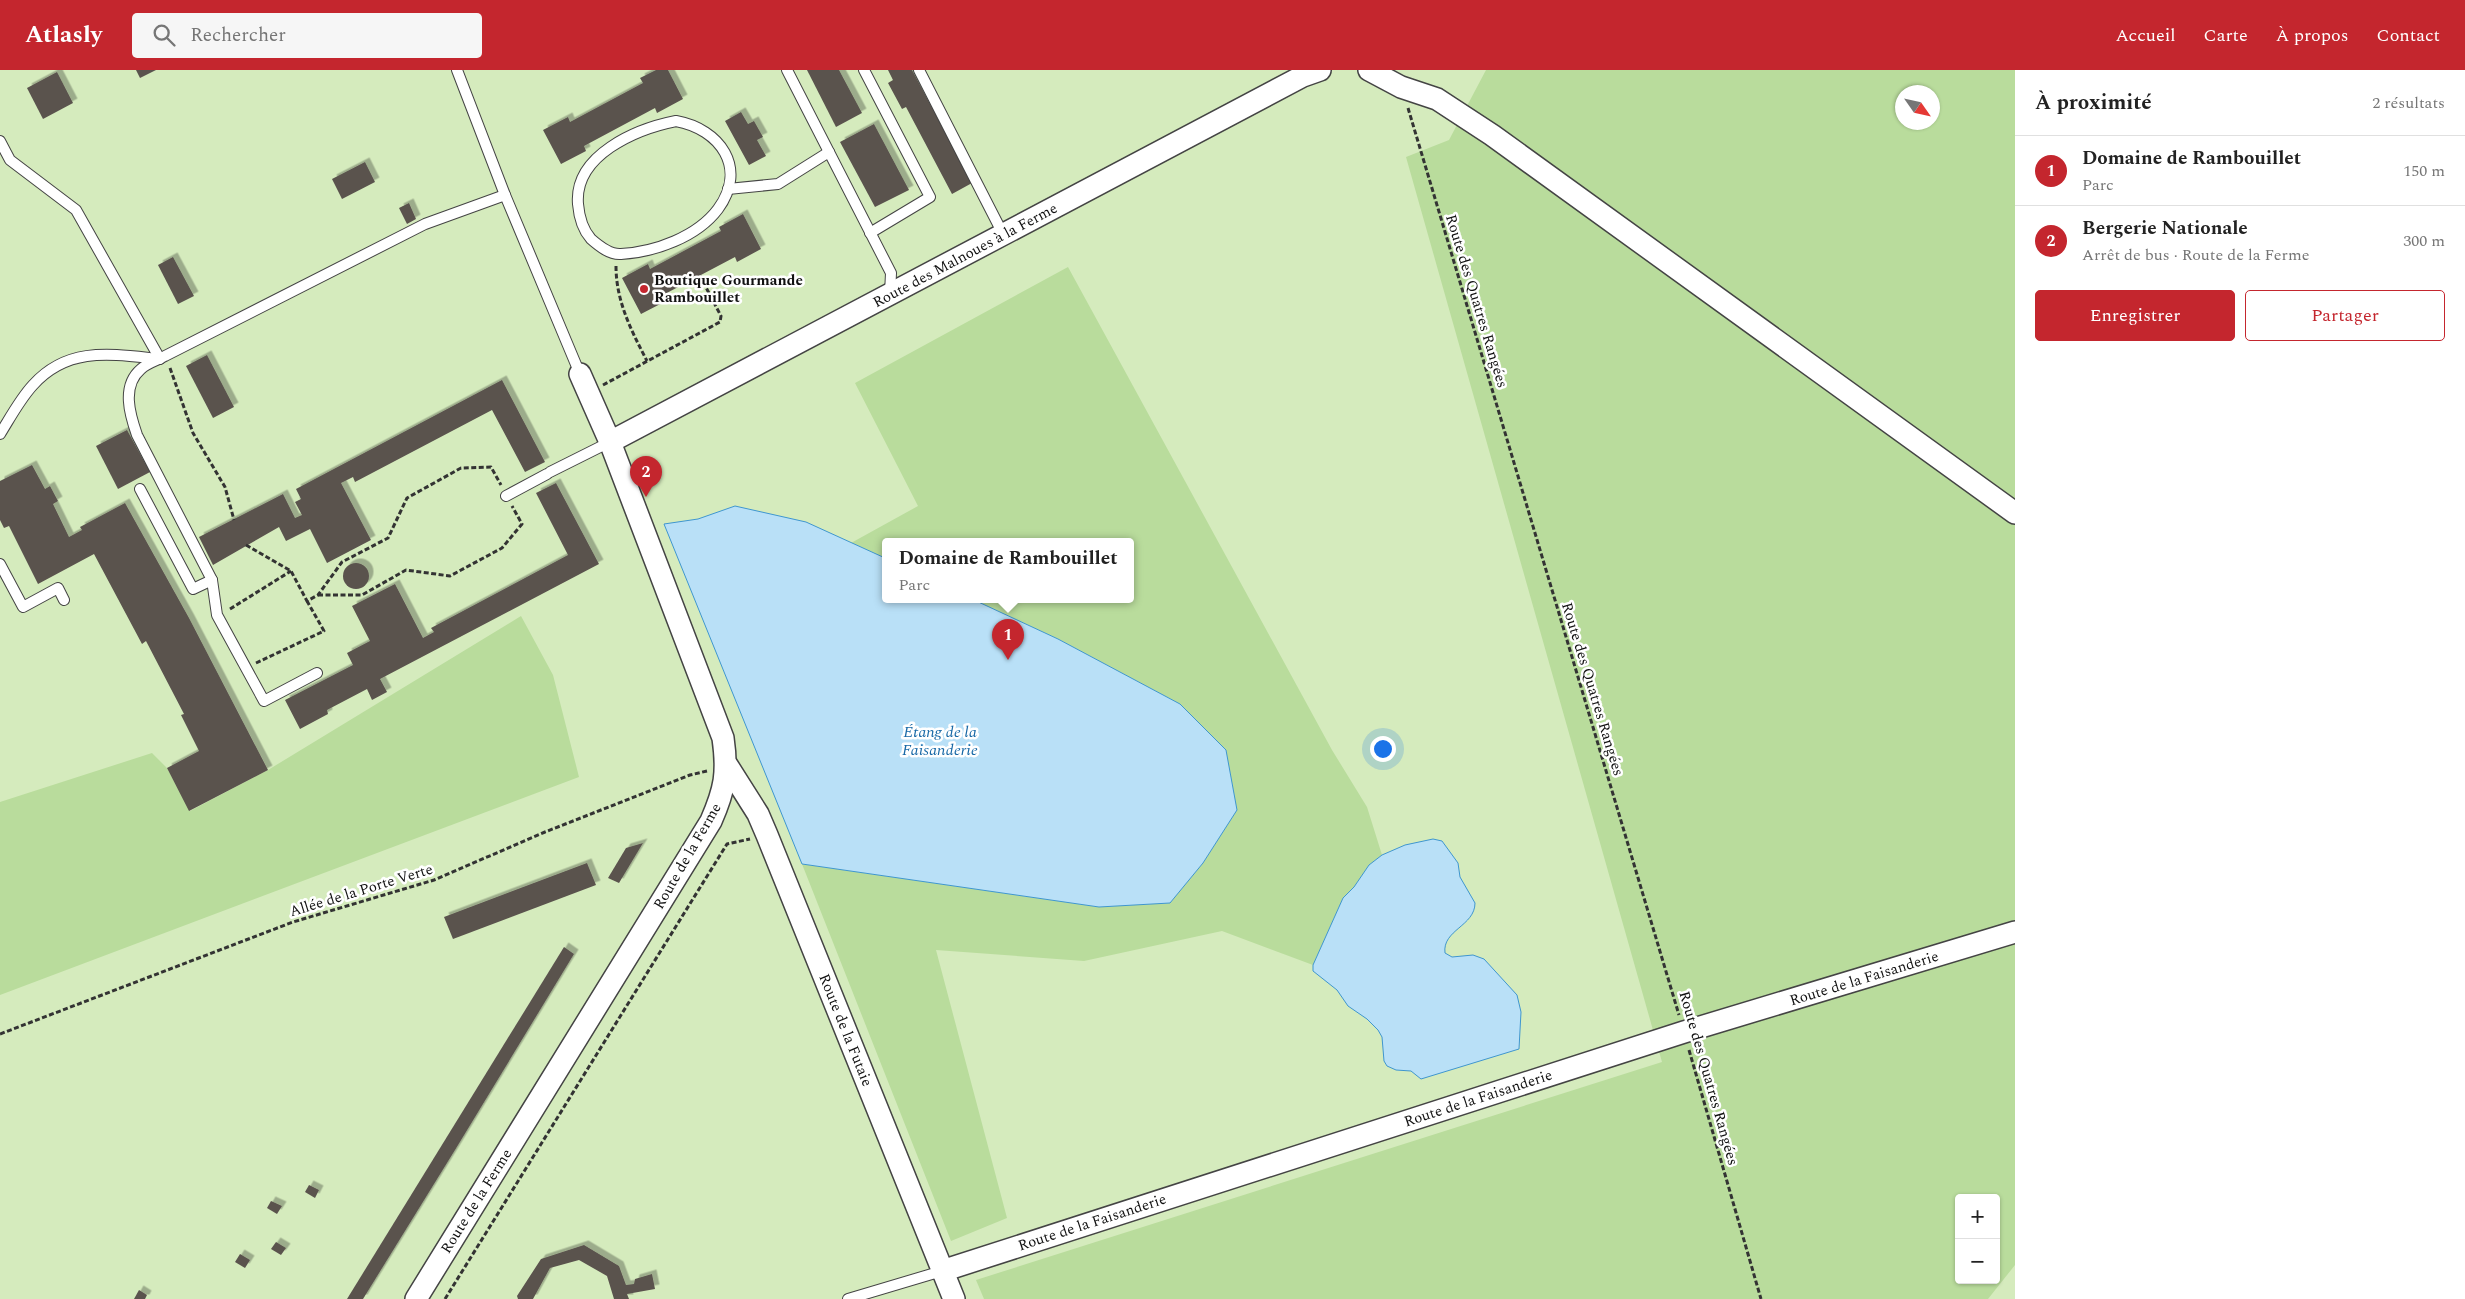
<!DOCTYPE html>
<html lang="fr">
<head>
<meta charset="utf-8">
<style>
  body { margin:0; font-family:Spectral,serif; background:#f6f6f6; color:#222 }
  .controls { position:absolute; right:15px; bottom:15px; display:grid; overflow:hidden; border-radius:5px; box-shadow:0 1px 4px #0004 }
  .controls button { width:45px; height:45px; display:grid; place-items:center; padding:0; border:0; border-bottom:1px solid #e0e0e0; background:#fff; color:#222; font:25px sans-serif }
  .compass { position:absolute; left:1895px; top:15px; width:45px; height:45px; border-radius:50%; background:#fff; box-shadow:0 1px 4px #0004; rotate:124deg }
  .you { position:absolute; left:1382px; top:678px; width:18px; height:18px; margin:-12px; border:4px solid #fff; border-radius:50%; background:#1a73e8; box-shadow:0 0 0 8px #1a73e833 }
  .badge { display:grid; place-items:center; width:32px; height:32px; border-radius:50%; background:#c4262e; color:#fff; font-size:16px; font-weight:700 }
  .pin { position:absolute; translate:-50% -41px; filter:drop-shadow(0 1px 2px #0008) }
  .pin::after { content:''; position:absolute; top:26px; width:18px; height:15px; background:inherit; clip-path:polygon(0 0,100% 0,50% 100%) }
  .popup { position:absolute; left:882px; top:468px; width:252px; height:65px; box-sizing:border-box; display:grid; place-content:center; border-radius:5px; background:#fff; filter:drop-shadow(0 1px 4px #0005); font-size:16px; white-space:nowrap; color:#767676 }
  .popup b { font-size:19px; color:#222 }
  .popup::after { content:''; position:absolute; left:50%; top:100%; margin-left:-10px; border:10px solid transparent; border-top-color:#fff }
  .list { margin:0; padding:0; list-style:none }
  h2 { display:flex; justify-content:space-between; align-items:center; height:65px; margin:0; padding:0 20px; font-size:21px }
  h2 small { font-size:16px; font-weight:400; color:#767676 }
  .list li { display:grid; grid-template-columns:32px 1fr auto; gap:15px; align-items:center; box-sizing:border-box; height:70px; padding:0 20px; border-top:1px solid #e0e0e0 }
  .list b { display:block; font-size:19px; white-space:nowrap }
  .list p { margin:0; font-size:16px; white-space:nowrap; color:#767676 }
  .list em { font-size:16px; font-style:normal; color:#767676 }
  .actions { display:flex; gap:10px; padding:15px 20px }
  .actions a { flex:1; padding:11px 0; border:1px solid #c4262e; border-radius:5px; text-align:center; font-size:18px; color:#c4262e }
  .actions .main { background:#c4262e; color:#fff }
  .icon { flex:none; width:28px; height:28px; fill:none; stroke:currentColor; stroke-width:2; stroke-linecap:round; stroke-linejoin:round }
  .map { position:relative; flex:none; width:2015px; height:1229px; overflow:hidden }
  header { display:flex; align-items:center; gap:30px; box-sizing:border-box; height:70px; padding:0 25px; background:#c4262e; color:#fff }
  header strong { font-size:24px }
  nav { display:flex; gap:28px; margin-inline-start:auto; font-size:18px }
  .search { width:350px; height:45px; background:#f6f6f6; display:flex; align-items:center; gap:12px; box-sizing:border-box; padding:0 18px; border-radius:5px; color:#767676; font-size:19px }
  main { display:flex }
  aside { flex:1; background:#fff }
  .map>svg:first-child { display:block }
  .green { fill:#d5ebbd; fill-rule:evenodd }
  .forest { fill:#b9dc9c; fill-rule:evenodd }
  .water { fill:#b9e0f7; stroke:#3f96cf }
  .building { fill:#5a524d; filter:url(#shadow) }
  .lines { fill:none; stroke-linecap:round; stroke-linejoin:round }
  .service-casing { stroke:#444; stroke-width:12 }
  .minor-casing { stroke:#444; stroke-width:24 }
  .path { stroke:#333; stroke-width:3; stroke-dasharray:5 2.5; stroke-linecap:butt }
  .service { stroke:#fff; stroke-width:10 }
  .minor { stroke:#fff; stroke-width:21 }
  .poi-dot { fill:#c4262e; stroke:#fff; stroke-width:2 }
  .labels { text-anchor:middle; stroke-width:5; stroke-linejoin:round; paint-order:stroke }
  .street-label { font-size:15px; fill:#111; stroke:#fff }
  .poi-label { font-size:15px; font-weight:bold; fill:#111; stroke:#fff; text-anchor:start }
  .water-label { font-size:16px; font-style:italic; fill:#1768a6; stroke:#fff }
</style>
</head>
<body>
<header>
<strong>Atlasly</strong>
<div class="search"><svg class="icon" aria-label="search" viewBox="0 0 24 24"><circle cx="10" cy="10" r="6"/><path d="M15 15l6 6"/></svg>Rechercher</div>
<nav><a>Accueil</a><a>Carte</a><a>À propos</a><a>Contact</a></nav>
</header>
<main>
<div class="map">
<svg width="2015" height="1229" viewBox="0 0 2015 1229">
  <defs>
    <filter id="shadow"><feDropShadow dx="4.5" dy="-4.5" stdDeviation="0" flood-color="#0004"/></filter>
  </defs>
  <rect width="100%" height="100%" fill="#fffdf5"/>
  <path class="green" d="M0,0H2015V1229H0ZM1902,22H1932V52H1902ZM886,471H1130V529H886ZM1959,1128H1996V1210H1959Z"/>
  <g class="forest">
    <path d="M1486,0H2015V1195L1988,1229H984L976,1210L1662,992L1406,87L1449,70ZM1902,22H1932V52H1902ZM1959,1128H1996V1210H1959Z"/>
    <path d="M1068,197L1332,680L1367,737L1382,785L1369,795L1354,817L1343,828L1313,895L1222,861L1084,891L936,880L1007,1148L951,1171L802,794L1099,837L1170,833L1203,793L1237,740L1180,634L1058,569L972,529H1130V471H886L885,488L851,473L918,436L855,313Z"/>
    <path d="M521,546L553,605L579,707L0,925V732L152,683L167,698L190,741L268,700Z"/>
  </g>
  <g class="water">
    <path d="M735,436L806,452L885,488L886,529H972L1058,569L1180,634L1226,680L1237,740L1203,793L1170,833L1099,837L802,794L664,454L698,449Z"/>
    <path d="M1433,769L1442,771L1458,793L1460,807L1475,833C1475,856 1442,860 1445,883L1452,887L1473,885L1484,889L1517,925L1521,942L1519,979L1421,1009L1411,1001L1396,1000L1387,996L1384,991L1382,967L1378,960L1367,949L1348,936L1337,920L1313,901V895L1343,828L1354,817L1369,795L1382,785L1405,775Z"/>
  </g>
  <g class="building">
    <path d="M136,0H156L140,8Z"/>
    <path d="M656,0H668L683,29L657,43L655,38L584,76L586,81L561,94L543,60L568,47L570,52L643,13L640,8Z"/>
    <path d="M807,0H839L862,43L836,57Z"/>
    <path d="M888,0H912L972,113L952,124L906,37L902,39L888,13L893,10Z"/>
    <path d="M57,2L73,33L43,49L27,18Z"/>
    <path d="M741,42L748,54L754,51L763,67L757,70L766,86L749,95L725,51Z"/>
    <path d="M874,54L909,120L875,137L840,72Z"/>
    <path d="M365,92L375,112L342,129L332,109Z"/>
    <path d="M409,133L416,149L407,154L399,138Z"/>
    <path d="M743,144L761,179L737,192L735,187L663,225L666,231L641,244L622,208L648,194L650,199L721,161L719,157Z"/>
    <path d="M173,187L194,226L178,234L158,195Z"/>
    <path d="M207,285L234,337L213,348L186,296Z"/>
    <path d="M502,310L545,392L525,402L492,340L355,412L353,407L341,413L371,470L327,493L310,459L286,471L279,457L213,495L199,467L283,424L295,448L302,445L295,432L301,429L296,419Z"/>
    <path d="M127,360L150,402L118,419L96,376Z"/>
    <path d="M32,395L45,419L50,416L58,431L53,434L69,467L82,460L80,457L125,433L189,548L268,700L189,741L167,698L199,681L181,645L184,644L146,571L142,574L94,484L38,514L9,456L4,458L0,450V411Z"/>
    <path d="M556,413L599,494L380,609L387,622L372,630L367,619L327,640L328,644L300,659L285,630L353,595L347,583L370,571L352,536L395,514L423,568L434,562L431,558L568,485L536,423Z"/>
    <circle cx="356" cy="506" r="13"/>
    <path d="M643,773L619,813L608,808L626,778Z"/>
    <path d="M587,793L596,815L453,869L444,847Z"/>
    <path d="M564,877L574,884L455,1080L363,1229H347Z"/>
    <path d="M309,1115L319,1120L315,1128L305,1122Z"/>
    <path d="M271,1131L282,1136L277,1144L267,1138Z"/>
    <path d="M276,1172L286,1178L281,1185L271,1179Z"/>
    <path d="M584,1175L619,1196L626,1215L634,1214L635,1209L652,1204L655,1219L627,1224L629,1229H614L607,1206L579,1190L550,1198L533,1229H518L517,1226L541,1189Z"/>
    <path d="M240,1184L250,1190L245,1198L235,1192Z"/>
    <path d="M139,1220L147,1225L145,1229H134Z"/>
  </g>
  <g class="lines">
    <defs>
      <g id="service">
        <path d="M457,0L505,125L580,304"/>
        <path d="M787,0L891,203L890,224"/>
        <path d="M864,0L930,127L870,163"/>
        <path d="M919,0L1003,164"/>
        <path d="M676,51C720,59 748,98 718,139C697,167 655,182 621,184C610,185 599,176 591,169C583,160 579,146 578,134C574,85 636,59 676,51Z"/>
        <path d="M0,71L10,90L76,140L160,289"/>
        <path d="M728,119L778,114L829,82"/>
        <path d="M0,364C10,348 20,329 33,315C68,276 111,284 159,289"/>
        <path d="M550,402L610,372"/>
        <path d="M140,419L193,519L212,510"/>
        <path d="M506,426L547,404"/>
        <path d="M0,494L23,537L58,518L64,530"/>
        <path d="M317,603L264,631L217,545L212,510L137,365C130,345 121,316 141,299C147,293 158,290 165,286L425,154L505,125"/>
        <path d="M848,1229L942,1201"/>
      </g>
      <g id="minor">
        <path d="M1369,0L1401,17L1437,29L1492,65L2015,443"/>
        <path d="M610,372L1303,6L1320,0"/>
        <path d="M727,695L758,744L767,765L954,1229"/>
        <path d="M942,1201L1684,962L2015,862"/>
        <path d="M416,1229L711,751C725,719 728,703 723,668L610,372L580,304"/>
      </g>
    </defs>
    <use href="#service" class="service-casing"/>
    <use href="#minor" class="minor-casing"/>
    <g class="path">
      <path d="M1408,38L1679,945"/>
      <path d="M616,196C616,231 631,260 647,291"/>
      <path d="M170,298L193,363L225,417L234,450"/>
      <path d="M603,315L720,252L721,246L700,206"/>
      <path d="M246,475L291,501L307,531L318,525L342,492L388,468L407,428L461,398L491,397L501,415"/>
      <path d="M318,525H362L406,500L450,506L502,478L522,454L512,436"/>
      <path d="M230,539L291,501"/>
      <path d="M256,593L324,561L307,531"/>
      <path d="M0,964L293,852L434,810L545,762L690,705L707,701"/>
      <path d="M1689,980L1761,1229"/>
      <path d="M445,1229L727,774L750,769"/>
    </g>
    <use href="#service" class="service"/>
    <use href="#minor" class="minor"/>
  </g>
  <circle class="poi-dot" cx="644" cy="219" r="5"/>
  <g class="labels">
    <g class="street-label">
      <text transform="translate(965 185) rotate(-28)" y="5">Route des Malnoues à la Ferme</text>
      <text transform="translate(1477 231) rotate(73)" y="5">Route des Quatres Rangées</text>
      <text transform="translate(1593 619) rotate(73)" y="5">Route des Quatres Rangées</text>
      <text transform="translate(687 786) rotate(-60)" y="5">Route de la Ferme</text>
      <text transform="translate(361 820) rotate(-17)" y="5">Allée de la Porte Verte</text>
      <text transform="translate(1864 908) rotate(-17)" y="5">Route de la Faisanderie</text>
      <text transform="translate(846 960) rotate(68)" y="5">Route de la Futaie</text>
      <text transform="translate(1709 1008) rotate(74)" y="5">Route des Quatres Rangées</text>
      <text transform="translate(1478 1028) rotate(-18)" y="5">Route de la Faisanderie</text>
      <text transform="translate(476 1131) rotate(-58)" y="5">Route de la Ferme</text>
      <text transform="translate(1092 1152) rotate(-18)" y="5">Route de la Faisanderie</text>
    </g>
    <g class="poi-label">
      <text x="654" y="215">Boutique Gourmande<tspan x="654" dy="17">Rambouillet</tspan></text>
    </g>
    <g class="water-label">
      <text x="940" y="667">Étang de la<tspan x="940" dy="18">Faisanderie</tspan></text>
    </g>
  </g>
</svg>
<div class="controls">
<button>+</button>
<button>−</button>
</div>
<svg class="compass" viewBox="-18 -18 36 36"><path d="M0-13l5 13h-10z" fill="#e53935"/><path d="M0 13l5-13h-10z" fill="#767676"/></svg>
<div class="you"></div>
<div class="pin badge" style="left:1008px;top:590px">1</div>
<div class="popup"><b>Domaine de Rambouillet</b>Parc</div>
<div class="pin badge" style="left:646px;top:427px">2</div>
</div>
<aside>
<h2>À proximité<small>2 résultats</small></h2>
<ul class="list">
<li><span class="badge">1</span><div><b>Domaine de Rambouillet</b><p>Parc</p></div><em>150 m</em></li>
<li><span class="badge">2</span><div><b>Bergerie Nationale</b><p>Arrêt de bus · Route de la Ferme</p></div><em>300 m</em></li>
</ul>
<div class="actions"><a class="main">Enregistrer</a><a>Partager</a></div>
</aside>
</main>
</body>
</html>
